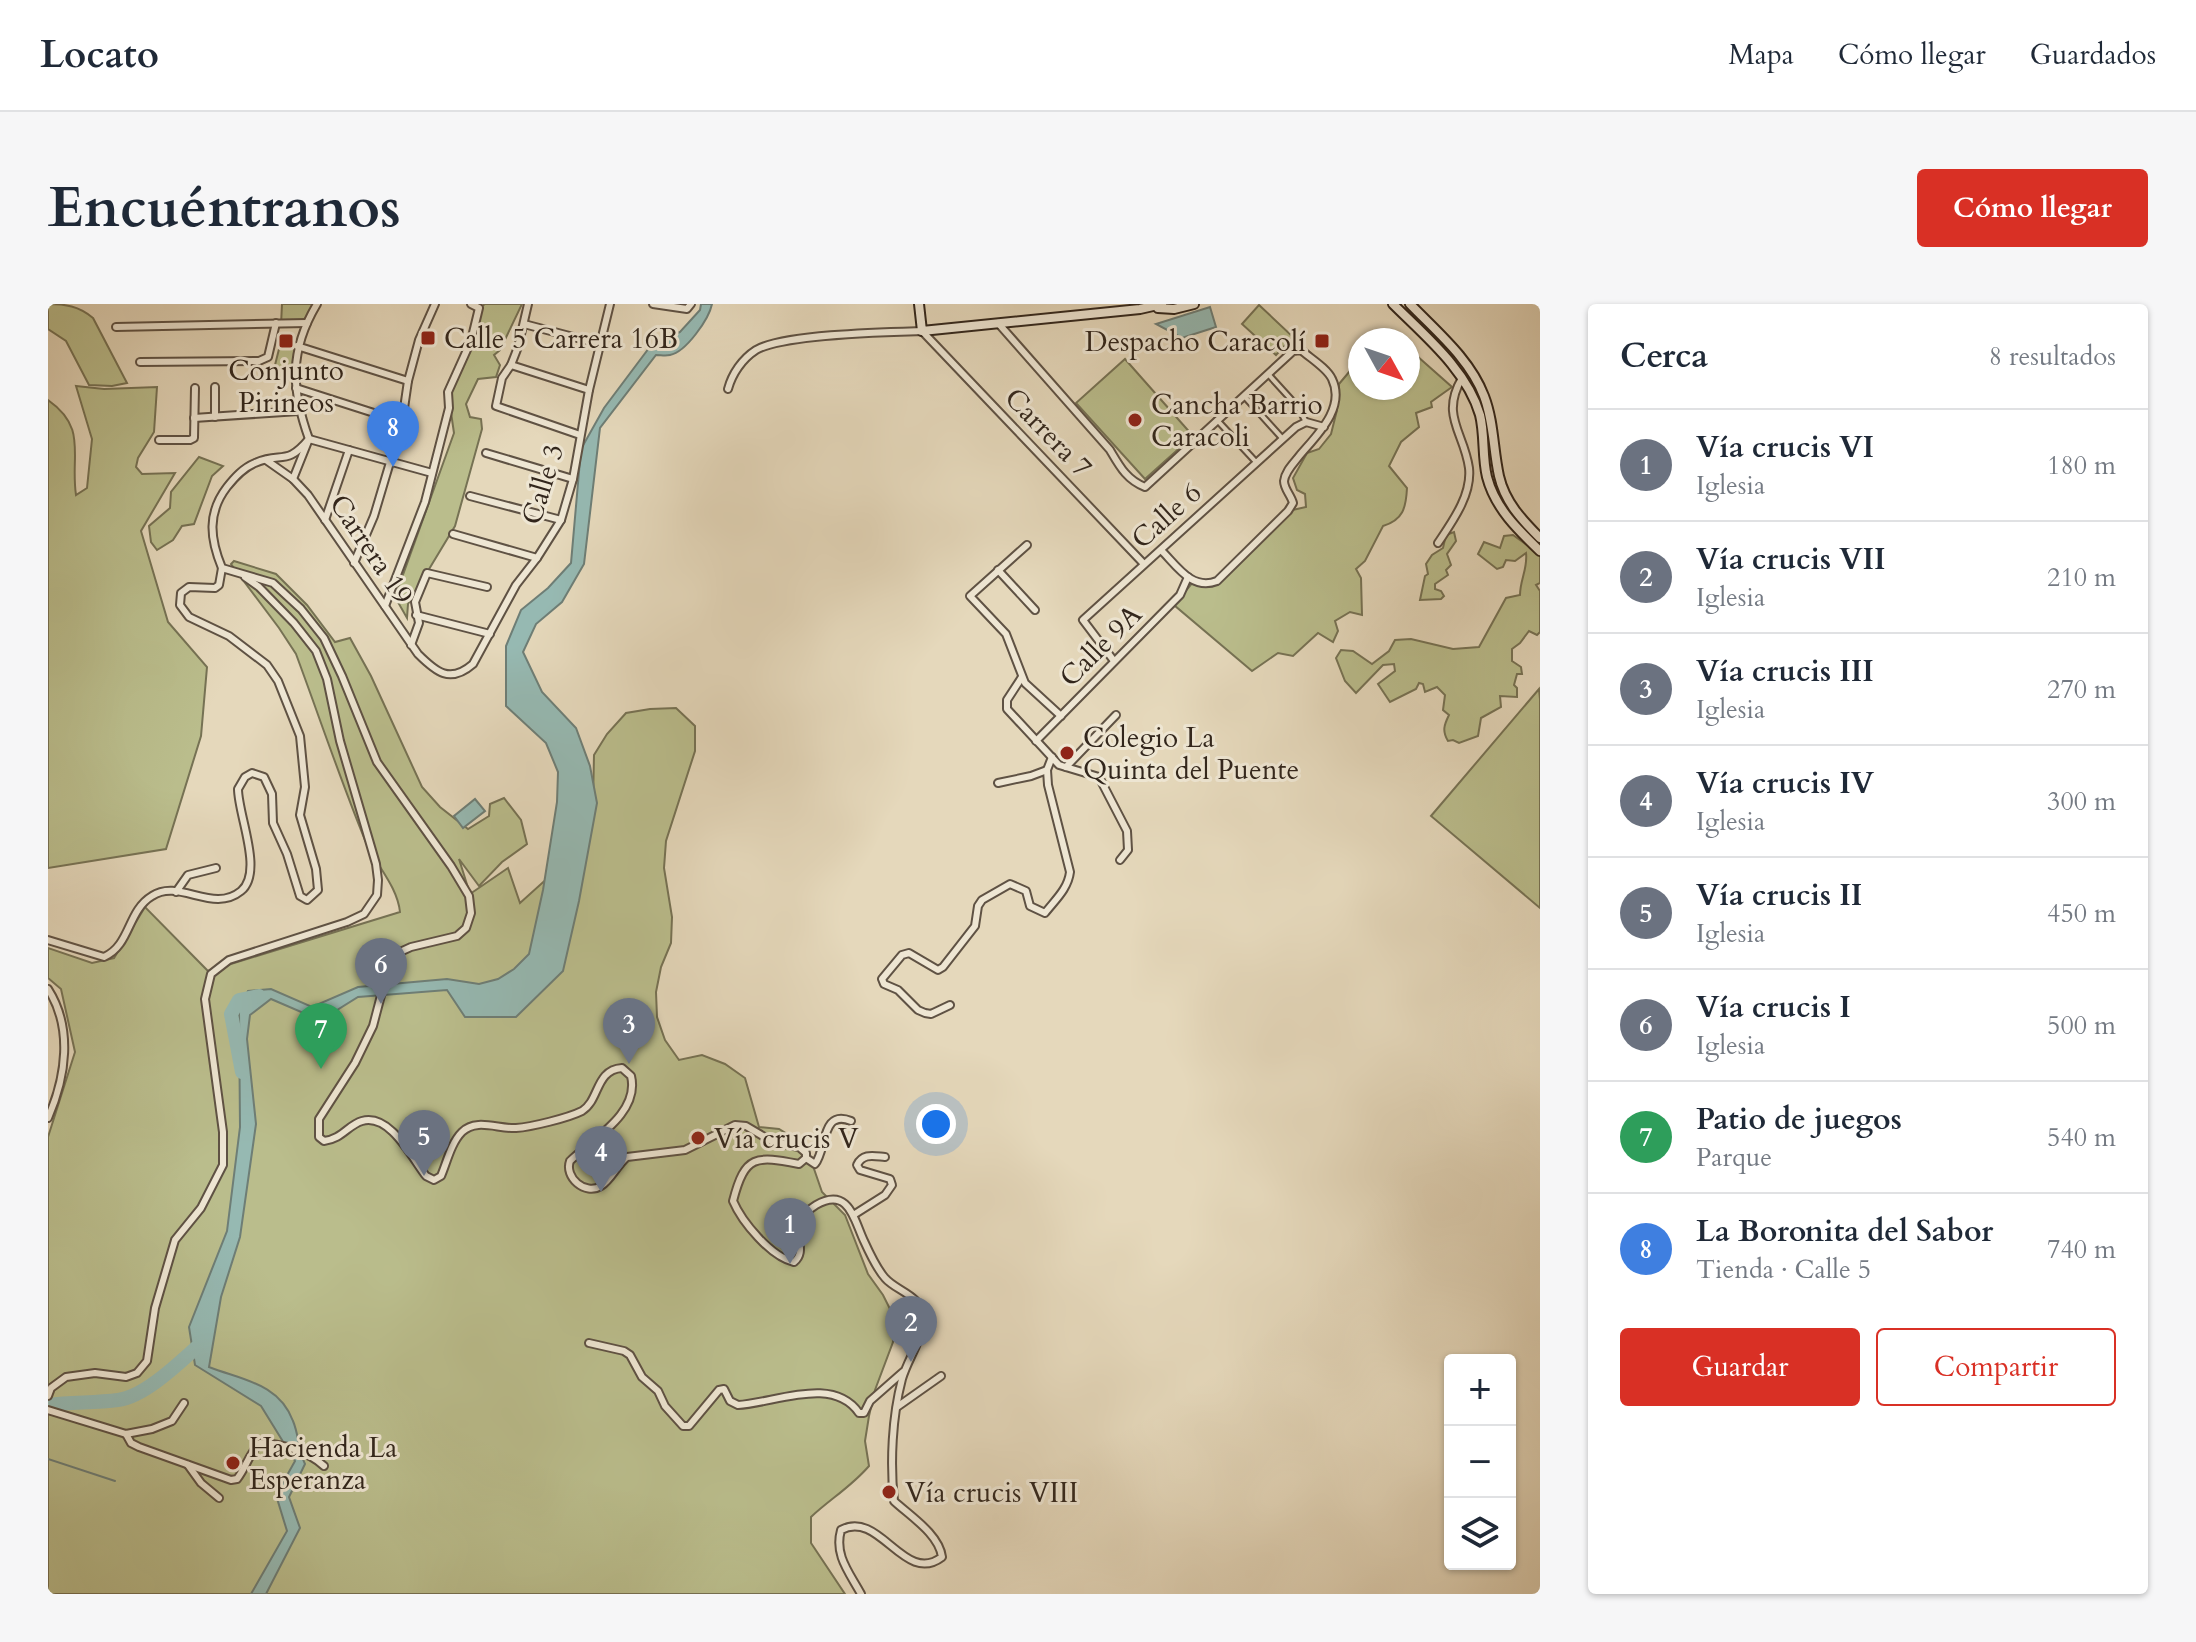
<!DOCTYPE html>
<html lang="es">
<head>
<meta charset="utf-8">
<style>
  body { margin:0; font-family:Cardo,serif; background:#f6f6f7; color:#1f2937 }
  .controls { position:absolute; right:24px; bottom:24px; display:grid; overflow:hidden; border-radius:8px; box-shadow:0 2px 6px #0004 }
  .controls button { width:72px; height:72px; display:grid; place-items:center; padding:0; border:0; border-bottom:2px solid #e0e1e3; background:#fff; color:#1f2937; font:40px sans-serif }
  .compass { position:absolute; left:1300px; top:24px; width:72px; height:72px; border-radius:50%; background:#fff; box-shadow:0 2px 6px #0004; rotate:130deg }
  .you { position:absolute; left:888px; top:820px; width:28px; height:28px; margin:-20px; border:6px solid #fff; border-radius:50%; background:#1a73e8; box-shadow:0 0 0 12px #1a73e833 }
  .badge { display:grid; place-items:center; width:52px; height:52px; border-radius:50%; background:#d93025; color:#fff; font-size:26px; font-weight:700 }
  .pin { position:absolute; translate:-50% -66px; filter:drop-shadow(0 2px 4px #0008) }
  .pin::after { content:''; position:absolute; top:42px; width:28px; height:24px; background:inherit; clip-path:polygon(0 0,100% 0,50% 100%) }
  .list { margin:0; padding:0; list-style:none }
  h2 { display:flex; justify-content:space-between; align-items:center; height:104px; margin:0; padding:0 32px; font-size:34px }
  h2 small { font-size:26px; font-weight:400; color:#747a83 }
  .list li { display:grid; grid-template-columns:52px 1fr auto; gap:24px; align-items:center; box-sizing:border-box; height:112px; padding:0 32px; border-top:2px solid #e0e1e3 }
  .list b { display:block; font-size:30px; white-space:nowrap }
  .list p { margin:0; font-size:26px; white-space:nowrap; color:#747a83 }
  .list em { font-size:26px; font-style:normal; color:#747a83 }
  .actions { display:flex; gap:16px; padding:24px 32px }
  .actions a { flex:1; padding:18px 0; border:2px solid #d93025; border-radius:8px; text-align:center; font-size:28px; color:#d93025 }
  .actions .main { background:#d93025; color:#fff }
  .icon { flex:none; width:44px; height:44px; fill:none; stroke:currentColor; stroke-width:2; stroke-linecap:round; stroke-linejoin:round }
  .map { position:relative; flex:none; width:1492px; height:1290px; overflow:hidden; border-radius:8px }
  header { display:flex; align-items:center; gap:48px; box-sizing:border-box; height:112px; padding:0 40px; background:#fff; border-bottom:2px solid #e0e1e3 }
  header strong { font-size:38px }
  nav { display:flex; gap:44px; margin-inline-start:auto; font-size:28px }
  .intro { display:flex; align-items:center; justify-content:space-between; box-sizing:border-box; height:192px; padding:0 48px }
  h1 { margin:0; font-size:56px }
  .button { padding:20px 36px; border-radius:8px; background:#d93025; color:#fff; font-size:28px; font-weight:700 }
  main { display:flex; gap:48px; padding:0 48px }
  aside { flex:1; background:#fff; border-radius:8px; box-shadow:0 2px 6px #0004 }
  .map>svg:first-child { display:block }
  .green { fill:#babd8c; stroke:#767254; stroke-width:2 }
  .water { fill:#96b9b2; stroke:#6e7e76; stroke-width:2 }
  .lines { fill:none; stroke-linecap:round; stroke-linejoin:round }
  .stream { stroke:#6e7e76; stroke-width:2 }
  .river { stroke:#96b9b2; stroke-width:14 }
  .pedestrian-casing { stroke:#5f5244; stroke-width:8 }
  .minor-casing { stroke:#5f5244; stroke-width:10 }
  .secondary-casing { stroke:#32261c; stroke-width:12 }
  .pedestrian { stroke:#eee6d3; stroke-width:4 }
  .minor { stroke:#eee6d3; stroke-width:6 }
  .secondary { stroke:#eee6d3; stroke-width:8 }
  .poi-dot { fill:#8f2418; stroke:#eee6d3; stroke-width:3 }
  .labels { text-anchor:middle; stroke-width:6; stroke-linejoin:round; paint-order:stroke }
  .poi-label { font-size:28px; fill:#32261c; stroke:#eee6d3; text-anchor:start }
  .street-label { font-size:28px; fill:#32261c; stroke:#eee6d3 }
</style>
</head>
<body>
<header>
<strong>Locato</strong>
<nav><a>Mapa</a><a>Cómo llegar</a><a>Guardados</a></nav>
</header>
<div class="intro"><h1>Encuéntranos</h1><a class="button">Cómo llegar</a></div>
<main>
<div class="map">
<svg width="1492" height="1290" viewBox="0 0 1492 1290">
  <rect width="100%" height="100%" fill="#e5d8bb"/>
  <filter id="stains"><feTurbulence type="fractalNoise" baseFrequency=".0025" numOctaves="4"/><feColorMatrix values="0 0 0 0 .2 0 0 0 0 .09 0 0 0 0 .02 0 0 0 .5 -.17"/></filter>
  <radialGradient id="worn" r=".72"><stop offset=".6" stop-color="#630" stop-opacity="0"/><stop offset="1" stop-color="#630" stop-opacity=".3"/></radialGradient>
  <g class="green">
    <path d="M0,0C17,0 31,2 45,14L79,79L64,82L41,81L18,37L0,25Z"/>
    <path d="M234,0H267L252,22L233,21Z"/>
    <path d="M437,0H474L452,46L446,51L452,61L448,73L430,75L418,100L422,113L433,115L434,125L407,222L360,300L359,314L347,293L406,129L400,88L433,3Z"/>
    <path d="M1211,1L1245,33L1228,51L1194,20Z"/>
    <path d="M234,33L245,36L248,40L243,76L228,74L227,61Z"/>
    <path d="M1360,44L1404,83L1383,98L1384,103L1368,109L1371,123L1353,138L1341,162L1359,184C1358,204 1355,216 1335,222L1317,257L1308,265L1313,274L1314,311L1302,308L1287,317L1290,327L1285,338L1270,329L1245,352L1230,349L1204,367L1126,301L1145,278L1169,277L1240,207L1258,203L1257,190L1249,186L1245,174L1259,149L1271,145L1283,130L1289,106L1291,80L1312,55V84H1360Z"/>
    <path d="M1077,55L1145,132L1097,175L1028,99Z"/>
    <path d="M28,82L56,85L109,83L106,128L90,154L88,163L94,170L127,169L93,227L120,318L159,363L153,432L118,545L0,564V96C40,124 22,151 28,191L39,184L44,135Z"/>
    <path d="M151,153L175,162L164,172L146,220L134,222L125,236L109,246L103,238L101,222L122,204L123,188Z"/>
    <path d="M1406,228L1408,237L1399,250L1403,261L1398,266L1400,271L1387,280V285L1393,287L1396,292L1393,295L1372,296L1377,272L1380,270L1378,260L1384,251L1395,244L1398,231Z"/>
    <path d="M1465,231L1479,241H1492V279L1488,281L1492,287V328L1489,331L1481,327L1472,339L1464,345V357L1473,363L1474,370H1469L1466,381L1469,384V393L1452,392L1453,403L1433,414L1430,432L1411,439L1405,436L1400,437C1394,427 1396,421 1401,411L1395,406L1397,391L1389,383L1377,388L1375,380L1371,379L1368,385L1342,398L1330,380L1347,367L1346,360L1335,361L1308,389L1297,377L1288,354L1293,346L1305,347L1324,360L1341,347L1347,336L1363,335L1405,345L1431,343L1458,294L1472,291C1472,276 1480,264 1478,249L1467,257L1458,256L1455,263L1449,265L1430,250L1436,238L1452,244L1456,232Z"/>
    <path d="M186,257L228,270L259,301L287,338L302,334L323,372L374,483L392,503L420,525L441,512L442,500L456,494L473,516L479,540L454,558L431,582L411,555L422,590L460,564L472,599L512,563L545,500L546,451L559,430L578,409L602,405L628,404L647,422V447L618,537L616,564L624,613L623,639L613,663L608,688L609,713L617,736L631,756L654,751L677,760L697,774L711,823L731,825L752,838L755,851L765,862L774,888L797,911L820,970L835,991L846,1013L845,1038L827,1086L821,1112L817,1137L821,1162C803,1183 782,1195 763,1213V1239L797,1290H0V833L27,748L13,685L0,674V644L44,659L66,654L97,603L160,667L352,608C349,581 327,560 317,536C292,475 271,412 248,350L231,324L183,260Z"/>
    <path d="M1491,385L1492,395V604L1383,512Z"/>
  </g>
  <g class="water">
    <path d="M653,0H664C661,15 638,48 622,51C617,52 613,51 608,51L552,124L536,260L514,298L488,320L475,348L494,388L528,424L542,462L549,499L531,597L515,667L468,713H417L399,686L310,693L289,706L260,711L223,695L202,711L199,735L208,820L192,933L173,993L161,1063C194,1076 231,1079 245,1117C251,1131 250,1146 257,1160L241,1193L252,1224L218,1290H203L239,1227L228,1191L247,1157L213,1102L147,1061L141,1023L179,927L192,823L191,706L200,687L223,685L264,703L310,683L399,675L431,680L450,675L466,665L481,650L495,586L509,498L510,468L498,439L458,402V342L473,306L500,284L523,259L533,145L556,104L601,44L632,28L652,6Z"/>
    <path d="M1162,3L1168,23L1134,34L1108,20Z"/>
    <path d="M427,495L437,507L415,524L406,512Z"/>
  </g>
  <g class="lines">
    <path class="stream" d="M0,1155L67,1177"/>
    <g class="river">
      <path d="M194,768L183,710L191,696L211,692"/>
      <path d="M0,1101C23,1098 47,1099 70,1096C96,1093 130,1060 149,1043"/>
    </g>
    <defs>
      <g id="pedestrian">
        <path d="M1220,70L1250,103L1258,118"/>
        <path d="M1197,93L1234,134"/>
        <path d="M1169,116L1208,158"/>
      </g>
      <g id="minor">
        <path d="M480,0L470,43L463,61L454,74L448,102L532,131"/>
        <path d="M605,0L639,5L643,0"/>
        <path d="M950,19L1062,146C1072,163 1079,176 1097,183L1245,47L1253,46C1262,54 1279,64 1284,75C1298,104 1269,131 1252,151C1246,159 1237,167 1236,177C1236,185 1243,191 1245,199L1240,207L1169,277C1144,287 1129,262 1113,246"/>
        <path d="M476,20L552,40"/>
        <path d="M68,23L259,19"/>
        <path d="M249,42L360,77"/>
        <path d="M92,58L211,57L220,53L228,19"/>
        <path d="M463,61L541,86"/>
        <path d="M248,84L354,118"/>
        <path d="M680,85C684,70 694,55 708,46C735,30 839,28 874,27L1096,260"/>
        <path d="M167,113V83"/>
        <path d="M146,114L251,107"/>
        <path d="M261,135C238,163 233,147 207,159C195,164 187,173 179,183C159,209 162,235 174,264L225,279L253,305L276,334L294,372L329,458L403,562L421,592L423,609L418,624L409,632L363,643L352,648L341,661L325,722L307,759L271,815V833L276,837C294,835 300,821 314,817C342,809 364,854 378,872L386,876L393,872C399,858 403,839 414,828C428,814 450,825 468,824C483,823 520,814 534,807C552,796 547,766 574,764L583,772C592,809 545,835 522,857C516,873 537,892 553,882C563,876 569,861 579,853L637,846L687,821L698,822L725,838L751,843L758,849V854L751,860C708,852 697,850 685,897C694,918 723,953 746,958C763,945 735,921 768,901C801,882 806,916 816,937C821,948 829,965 837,974C848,987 873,991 875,1012C876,1034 860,1054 854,1075C844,1113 842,1159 846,1197C862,1212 891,1230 894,1253C856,1282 832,1205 793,1226C786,1251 801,1268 813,1290"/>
        <path d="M261,135L384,169"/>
        <path d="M111,136H142L146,134L147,84"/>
        <path d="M438,149L525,175"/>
        <path d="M218,156L245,175L260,191L370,350C388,368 402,380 425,360L468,281L489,254L513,216L525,175L541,86L562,0"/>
        <path d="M245,175L261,135C243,85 241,47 269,0"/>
        <path d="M422,192L513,216"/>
        <path d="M277,216L301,146"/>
        <path d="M405,230L489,254"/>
        <path d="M1390,239C1404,218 1424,191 1421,164C1416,128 1392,112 1414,74"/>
        <path d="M979,241L922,292L958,330L977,379L1013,412"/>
        <path d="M306,259L326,212L354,118L360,77L371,36L387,0"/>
        <path d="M950,266L987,306"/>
        <path d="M337,302L377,198L401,104L400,88L423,37L431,4L423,0"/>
        <path d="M368,311L442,330"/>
        <path d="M363,341L371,319L367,298L379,269L439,283"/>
        <path d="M1066,357L1035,316L1248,123L1258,118L1276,123"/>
        <path d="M974,373L959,396V405L1011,461L1051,473L1079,527L1080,546L1072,556"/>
        <path d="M988,437L1132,291L1140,273"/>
        <path d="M1018,463L1068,411"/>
        <path d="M950,479L983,472L999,466"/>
        <path d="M128,588L140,571L168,564"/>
        <path d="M0,636L56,653C83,641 79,607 104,592C131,574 165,610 193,587C216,568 190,511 190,485L197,473L204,469L216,473L224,490L225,519L239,550L252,592L259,596L270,586L268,565L252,511L257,483L252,432L230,377L219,361L181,332L141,313L132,301L133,289L141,283L167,284L171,281L174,264"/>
        <path d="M0,685C25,724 18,773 0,814"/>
        <path d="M902,701L883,710L877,709L870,706L850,686L836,680L834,675L854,651L861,649L890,666L895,663L927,622L930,602L934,596L962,580L978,587L982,602L997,609C1007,596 1020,585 1022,568L1000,481L999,466L1004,453"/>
        <path d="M758,854L767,860C779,845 773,805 803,817"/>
        <path d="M807,910L837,891L844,881L842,875L812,866L809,861C815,849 825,852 837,853"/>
        <path d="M541,1039L576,1047L582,1051L594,1073L610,1087L617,1102L635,1122H641L671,1086L676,1085L682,1097L690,1101C727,1099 785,1071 811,1109H816L822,1097L855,1068"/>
        <path d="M0,1092L3,1084L18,1073L47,1069L78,1073L89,1069L99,1057L107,1004L127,936L153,904L175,861V828L157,695L163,670L181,656L299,618L316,610L329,591L330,576L328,560L292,437L279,375L268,347L246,319L211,283L197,273"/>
        <path d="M849,1103L893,1072"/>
        <path d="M0,1106L78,1130L104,1125L124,1117L136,1099"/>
        <path d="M78,1130L83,1139L91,1143L183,1176L189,1175C198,1164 201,1149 212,1139C233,1139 261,1148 276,1162"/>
        <path d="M140,1161L153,1179L171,1194"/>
      </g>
      <g id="secondary">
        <path d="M871,0L874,27L1092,5L1114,0"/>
        <path d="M1345,0C1377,32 1419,66 1432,111C1437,131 1434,153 1439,173C1447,204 1470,226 1492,247"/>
        <path d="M1362,0C1389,28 1422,55 1436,92C1446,118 1445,145 1451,172C1457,198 1474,216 1492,234"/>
        <path d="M1110,4L1126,5L1146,0"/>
      </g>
    </defs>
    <use href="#pedestrian" class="pedestrian-casing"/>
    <use href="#minor" class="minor-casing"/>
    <use href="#secondary" class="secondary-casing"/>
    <use href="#pedestrian" class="pedestrian"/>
    <use href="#minor" class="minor"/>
    <use href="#secondary" class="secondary"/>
  </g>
  <g class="poi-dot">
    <rect x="372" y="26" width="16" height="16" rx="4"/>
    <rect x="230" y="29" width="16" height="16" rx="4"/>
    <rect x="1266" y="29" width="16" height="16" rx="4"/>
    <circle cx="1087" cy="116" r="8"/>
    <circle cx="1019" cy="449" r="8"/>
    <circle cx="650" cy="834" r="8"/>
    <circle cx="185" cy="1159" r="8"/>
    <circle cx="841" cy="1188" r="8"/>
  </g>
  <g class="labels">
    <g class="poi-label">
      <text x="396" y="44">Calle 5 Carrera 16B</text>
      <text x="1258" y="47" text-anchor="end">Despacho Caracolí</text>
      <text x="238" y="76" text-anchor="middle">Conjunto<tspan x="238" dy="32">Pirineos</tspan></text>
      <text x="1103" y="110">Cancha Barrio<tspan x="1103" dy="32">Caracoli</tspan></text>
      <text x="1035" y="443">Colegio La<tspan x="1035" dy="32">Quinta del Puente</tspan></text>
      <text x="666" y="844">Vía crucis V</text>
      <text x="201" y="1153">Hacienda La<tspan x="201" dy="32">Esperanza</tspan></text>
      <text x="857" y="1198">Vía crucis VIII</text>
    </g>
    <g class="street-label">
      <text transform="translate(1001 128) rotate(46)" y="10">Carrera 7</text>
      <text transform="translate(494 180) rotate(-73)" y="10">Calle 3</text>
      <text transform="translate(1118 211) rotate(-42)" y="10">Calle 6</text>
      <text transform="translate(324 245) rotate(56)" y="10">Carrera 19</text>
      <text transform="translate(1052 341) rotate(-45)" y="10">Calle 9A</text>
    </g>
  </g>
  <rect width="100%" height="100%" filter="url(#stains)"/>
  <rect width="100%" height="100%" fill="url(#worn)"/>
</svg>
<div class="controls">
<button>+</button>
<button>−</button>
<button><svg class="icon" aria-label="layers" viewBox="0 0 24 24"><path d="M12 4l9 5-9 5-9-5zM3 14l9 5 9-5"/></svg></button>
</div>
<svg class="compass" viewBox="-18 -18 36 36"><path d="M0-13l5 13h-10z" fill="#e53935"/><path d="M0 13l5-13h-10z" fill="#747a83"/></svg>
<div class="you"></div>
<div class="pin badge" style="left:742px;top:960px;background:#6b7280">1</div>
<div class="pin badge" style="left:863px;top:1058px;background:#6b7280">2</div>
<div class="pin badge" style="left:581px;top:760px;background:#6b7280">3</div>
<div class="pin badge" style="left:553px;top:888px;background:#6b7280">4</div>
<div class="pin badge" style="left:376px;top:872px;background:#6b7280">5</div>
<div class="pin badge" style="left:333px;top:700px;background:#6b7280">6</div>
<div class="pin badge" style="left:273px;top:765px;background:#2e9e5b">7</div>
<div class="pin badge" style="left:345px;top:163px;background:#3f7fe0">8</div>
</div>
<aside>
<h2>Cerca<small>8 resultados</small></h2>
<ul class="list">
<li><span class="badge" style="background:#6b7280">1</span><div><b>Vía crucis VI</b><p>Iglesia</p></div><em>180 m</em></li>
<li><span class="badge" style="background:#6b7280">2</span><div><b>Vía crucis VII</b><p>Iglesia</p></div><em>210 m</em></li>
<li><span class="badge" style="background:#6b7280">3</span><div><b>Vía crucis III</b><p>Iglesia</p></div><em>270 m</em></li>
<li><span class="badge" style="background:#6b7280">4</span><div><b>Vía crucis IV</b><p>Iglesia</p></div><em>300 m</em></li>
<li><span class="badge" style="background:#6b7280">5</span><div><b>Vía crucis II</b><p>Iglesia</p></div><em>450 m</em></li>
<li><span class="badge" style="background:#6b7280">6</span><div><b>Vía crucis I</b><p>Iglesia</p></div><em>500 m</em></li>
<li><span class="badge" style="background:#2e9e5b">7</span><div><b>Patio de juegos</b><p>Parque</p></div><em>540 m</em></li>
<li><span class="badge" style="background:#3f7fe0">8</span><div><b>La Boronita del Sabor</b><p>Tienda · Calle 5</p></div><em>740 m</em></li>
</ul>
<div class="actions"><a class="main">Guardar</a><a>Compartir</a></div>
</aside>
</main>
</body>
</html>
